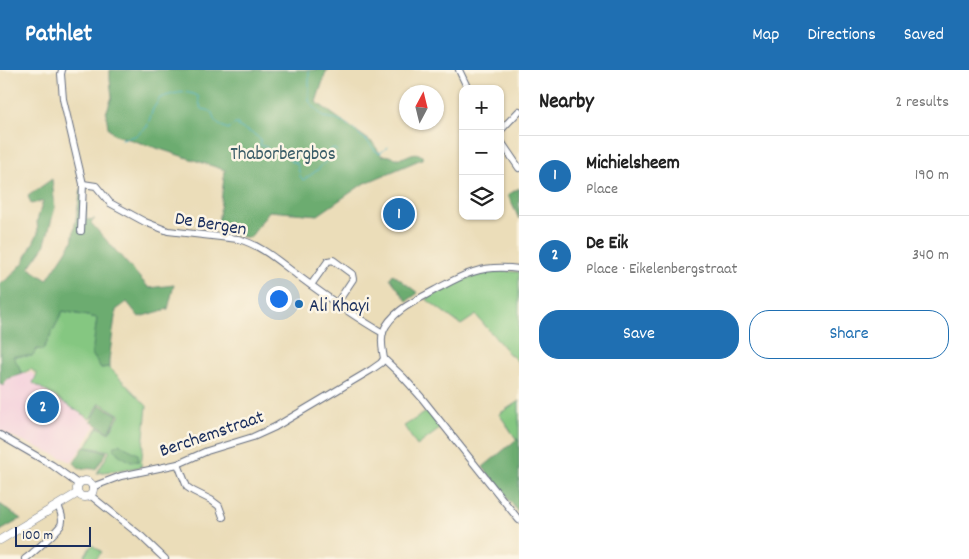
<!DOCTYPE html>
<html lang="en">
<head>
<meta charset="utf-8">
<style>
  body { margin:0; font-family:Dekko,sans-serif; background:#f6f6f6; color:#222 }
  .controls { position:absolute; right:15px; top:15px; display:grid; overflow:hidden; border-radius:10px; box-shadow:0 1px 4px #0004 }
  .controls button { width:45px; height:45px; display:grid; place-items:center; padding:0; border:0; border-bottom:1px solid #e0e0e0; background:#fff; color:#222; font:25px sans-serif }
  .compass { position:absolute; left:399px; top:15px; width:45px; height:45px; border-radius:50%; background:#fff; box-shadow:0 1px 4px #0004; rotate:7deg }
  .scale { position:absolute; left:15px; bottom:12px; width:76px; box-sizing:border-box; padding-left:5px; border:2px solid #1b2f5e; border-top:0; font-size:14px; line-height:18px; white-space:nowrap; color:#1b2f5e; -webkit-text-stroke:4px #fcf5e5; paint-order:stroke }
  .you { position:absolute; left:278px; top:228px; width:18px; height:18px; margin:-12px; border:4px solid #fff; border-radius:50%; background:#1a73e8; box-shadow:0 0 0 8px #1a73e833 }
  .badge { display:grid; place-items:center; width:32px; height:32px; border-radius:50%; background:#1f6fb2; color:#fff; font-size:16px; font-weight:700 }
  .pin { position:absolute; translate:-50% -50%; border:2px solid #fff; box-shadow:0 1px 5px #0006 }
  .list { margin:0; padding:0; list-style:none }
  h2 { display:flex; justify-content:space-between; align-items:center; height:65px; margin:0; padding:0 20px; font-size:21px }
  h2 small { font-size:16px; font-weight:400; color:#767676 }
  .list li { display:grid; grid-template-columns:32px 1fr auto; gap:15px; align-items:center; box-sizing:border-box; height:80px; padding:0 20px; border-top:1px solid #e0e0e0 }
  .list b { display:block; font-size:19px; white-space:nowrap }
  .list p { margin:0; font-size:16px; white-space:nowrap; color:#767676 }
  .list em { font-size:16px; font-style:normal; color:#767676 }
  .actions { display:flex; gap:10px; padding:15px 20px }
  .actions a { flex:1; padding:11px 0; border:1px solid #1f6fb2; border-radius:20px; text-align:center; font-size:18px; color:#1f6fb2 }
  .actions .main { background:#1f6fb2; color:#fff }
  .icon { flex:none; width:28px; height:28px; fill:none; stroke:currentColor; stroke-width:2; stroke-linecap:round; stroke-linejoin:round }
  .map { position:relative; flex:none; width:519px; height:489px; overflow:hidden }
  header { display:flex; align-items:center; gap:30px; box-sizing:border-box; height:70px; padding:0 25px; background:#1f6fb2; color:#fff }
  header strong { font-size:24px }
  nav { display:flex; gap:28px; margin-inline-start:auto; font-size:18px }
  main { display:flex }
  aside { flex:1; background:#fff }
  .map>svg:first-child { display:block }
  .built { fill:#f4cfdc }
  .green { fill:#85c781; stroke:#507b70 }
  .forest { fill:#6cac6f; stroke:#446e66 }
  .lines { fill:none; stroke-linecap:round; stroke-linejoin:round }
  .stream { stroke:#46afc5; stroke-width:1 }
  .minor-casing { stroke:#646c7e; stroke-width:8 }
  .tertiary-casing { stroke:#646c7e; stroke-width:9 }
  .minor { stroke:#fff; stroke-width:6 }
  .tertiary { stroke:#fff; stroke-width:8 }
  .poi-dot { fill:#1f6fb2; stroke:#fcf5e5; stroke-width:2 }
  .labels { text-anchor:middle; stroke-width:5; stroke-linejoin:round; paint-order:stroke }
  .park-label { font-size:19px; fill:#3b5d68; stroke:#fcf5e5 }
  .street-label { font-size:19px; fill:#1b2f5e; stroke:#fcf5e5 }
  .poi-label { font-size:19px; fill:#1b2f5e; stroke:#fcf5e5; text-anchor:start }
</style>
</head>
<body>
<header>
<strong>Pathlet</strong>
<nav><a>Map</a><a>Directions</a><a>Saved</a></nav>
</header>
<main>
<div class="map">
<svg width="519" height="489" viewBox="0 0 519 489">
  <rect width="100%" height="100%" fill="#fcf5e5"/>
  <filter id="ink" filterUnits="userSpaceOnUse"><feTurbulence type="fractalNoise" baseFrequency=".02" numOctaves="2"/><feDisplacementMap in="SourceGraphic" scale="10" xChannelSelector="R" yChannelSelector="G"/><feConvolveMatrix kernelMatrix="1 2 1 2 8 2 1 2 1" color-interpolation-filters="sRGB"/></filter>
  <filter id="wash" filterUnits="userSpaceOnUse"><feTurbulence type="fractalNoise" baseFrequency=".0096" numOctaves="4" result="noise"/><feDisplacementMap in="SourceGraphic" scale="20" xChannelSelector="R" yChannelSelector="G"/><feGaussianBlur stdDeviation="1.12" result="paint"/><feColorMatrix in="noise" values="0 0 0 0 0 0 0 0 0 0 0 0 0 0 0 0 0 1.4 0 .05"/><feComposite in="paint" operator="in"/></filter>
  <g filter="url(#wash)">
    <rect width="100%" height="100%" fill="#ebddb9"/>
    <path class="built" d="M31,302L96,356L72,392L11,366L0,360V314L3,316L7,309Z"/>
    <g class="green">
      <path d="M501,201L519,202V293L512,286H511L476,245L461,255L426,229C453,214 469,204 501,201Z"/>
      <path d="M63,241L97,248L93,284L101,298L109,297L147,336L141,397L97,403L110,381L86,377L98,357L109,363L120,345L100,333L90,349L33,313L37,304L31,299L23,303L12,286H32L37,279L43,280Z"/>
      <path d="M519,331V372L517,370L499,344Z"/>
      <path d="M428,341L441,358L417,376L404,356Z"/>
      <path d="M92,475L102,482L96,489H82Z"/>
    </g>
    <g class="forest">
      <path d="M110,0H328L326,2L316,32L373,73L382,86C389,84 391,88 398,88C408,89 414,77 424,88L363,114L318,145L269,141L250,168L217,162L225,100L113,64L108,57L106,43L112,27L110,10Z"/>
      <path d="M52,109L55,138L44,177L29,198L47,210L72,172L81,119H85L86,136V150L95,149L91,153L149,218L174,215L168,239L139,247L127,232L116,240L109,290V297L101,298L92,284L97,248L63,241L43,280L37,279L32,286H13L23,304L7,309L3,316L0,314V214L9,208L23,193L38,163L37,151L43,131L31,134L28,126Z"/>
      <path d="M519,118V149L508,125Z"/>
      <path d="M393,204L418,223L407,231L390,208Z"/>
      <path d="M100,335L118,345L109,362L91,351Z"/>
      <path d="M517,369L519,372V443L483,397Z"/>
      <path d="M119,374L138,384L139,391L131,392L118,384L113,377Z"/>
      <path d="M84,377L107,382L96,399L79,398L74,393Z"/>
      <path d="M0,434L21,449L0,461Z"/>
    </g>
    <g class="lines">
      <g class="stream">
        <path d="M309,0V31L323,47L335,49L348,55L366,70L376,81L380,83L388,77"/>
        <path d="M122,69L135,66L147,57L153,39L160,28C172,24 185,19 198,26L201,39C218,41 209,44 216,52C219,56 224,57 228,59L235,54H238V56C246,62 255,62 261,71L260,75L267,77L266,81L269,83L282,81L290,84L292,88L290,91L297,93L300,106L303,110C315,102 327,95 330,80L333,78L337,81"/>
      </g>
    </g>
  </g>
  <g filter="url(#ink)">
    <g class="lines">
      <defs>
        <g id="minor">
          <path d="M62,0L61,4L63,29L83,114L81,161"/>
          <path d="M459,0L468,19"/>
          <path d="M500,61L519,41"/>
          <path d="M500,70L519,98"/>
          <path d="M83,114L96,116L110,133L145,152L168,161L238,169C261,175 278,191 297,205C324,225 353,246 383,263"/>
          <path d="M311,215L328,191L333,190L352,204L353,209L337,233"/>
          <path d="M384,289L404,308L421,327L519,450"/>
          <path d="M384,289C383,281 380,271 383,262C391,241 417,230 435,220C448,213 460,206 473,202C488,197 504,197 519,199"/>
          <path d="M0,365L52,395L78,414"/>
          <path d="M178,394L187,417L193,421L211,430L219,436L223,447"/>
          <path d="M92,417L121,406L178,394L207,381L253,367L275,357L371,300L381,293L384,289"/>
          <path d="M90,425L141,466L165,489"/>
          <path d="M25,489C32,484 57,461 61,455C64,448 60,441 58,435"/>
        </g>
        <g id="tertiary">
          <circle cx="85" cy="419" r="8"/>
          <path d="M0,470L78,423"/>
        </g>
      </defs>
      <use href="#minor" class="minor-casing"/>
      <use href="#tertiary" class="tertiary-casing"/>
      <use href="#minor" class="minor"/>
      <use href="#tertiary" class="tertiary"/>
    </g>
  </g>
  <circle class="poi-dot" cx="299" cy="234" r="5"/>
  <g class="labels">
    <g class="park-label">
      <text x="283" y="89">Thaborbergbos</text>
    </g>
    <g class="street-label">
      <text transform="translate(211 152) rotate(9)" y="7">De Bergen</text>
      <text transform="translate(211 362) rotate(-19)" y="7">Berchemstraat</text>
    </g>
    <g class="poi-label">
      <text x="309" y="241">Ali Khayi</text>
    </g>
  </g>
</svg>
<div class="controls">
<button>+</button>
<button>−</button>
<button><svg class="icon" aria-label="layers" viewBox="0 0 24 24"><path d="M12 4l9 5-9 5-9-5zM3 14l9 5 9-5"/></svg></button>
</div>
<svg class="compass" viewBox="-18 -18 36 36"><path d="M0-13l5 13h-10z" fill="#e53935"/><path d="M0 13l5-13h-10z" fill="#767676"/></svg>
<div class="scale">100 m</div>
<div class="you"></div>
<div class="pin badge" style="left:399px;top:144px">1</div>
<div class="pin badge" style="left:43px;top:337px">2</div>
</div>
<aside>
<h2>Nearby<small>2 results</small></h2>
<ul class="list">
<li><span class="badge">1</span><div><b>Michielsheem</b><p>Place</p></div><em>190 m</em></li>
<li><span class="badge">2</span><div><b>De Eik</b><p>Place · Eikelenbergstraat</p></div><em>340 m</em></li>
</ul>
<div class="actions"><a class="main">Save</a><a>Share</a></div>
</aside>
</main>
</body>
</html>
